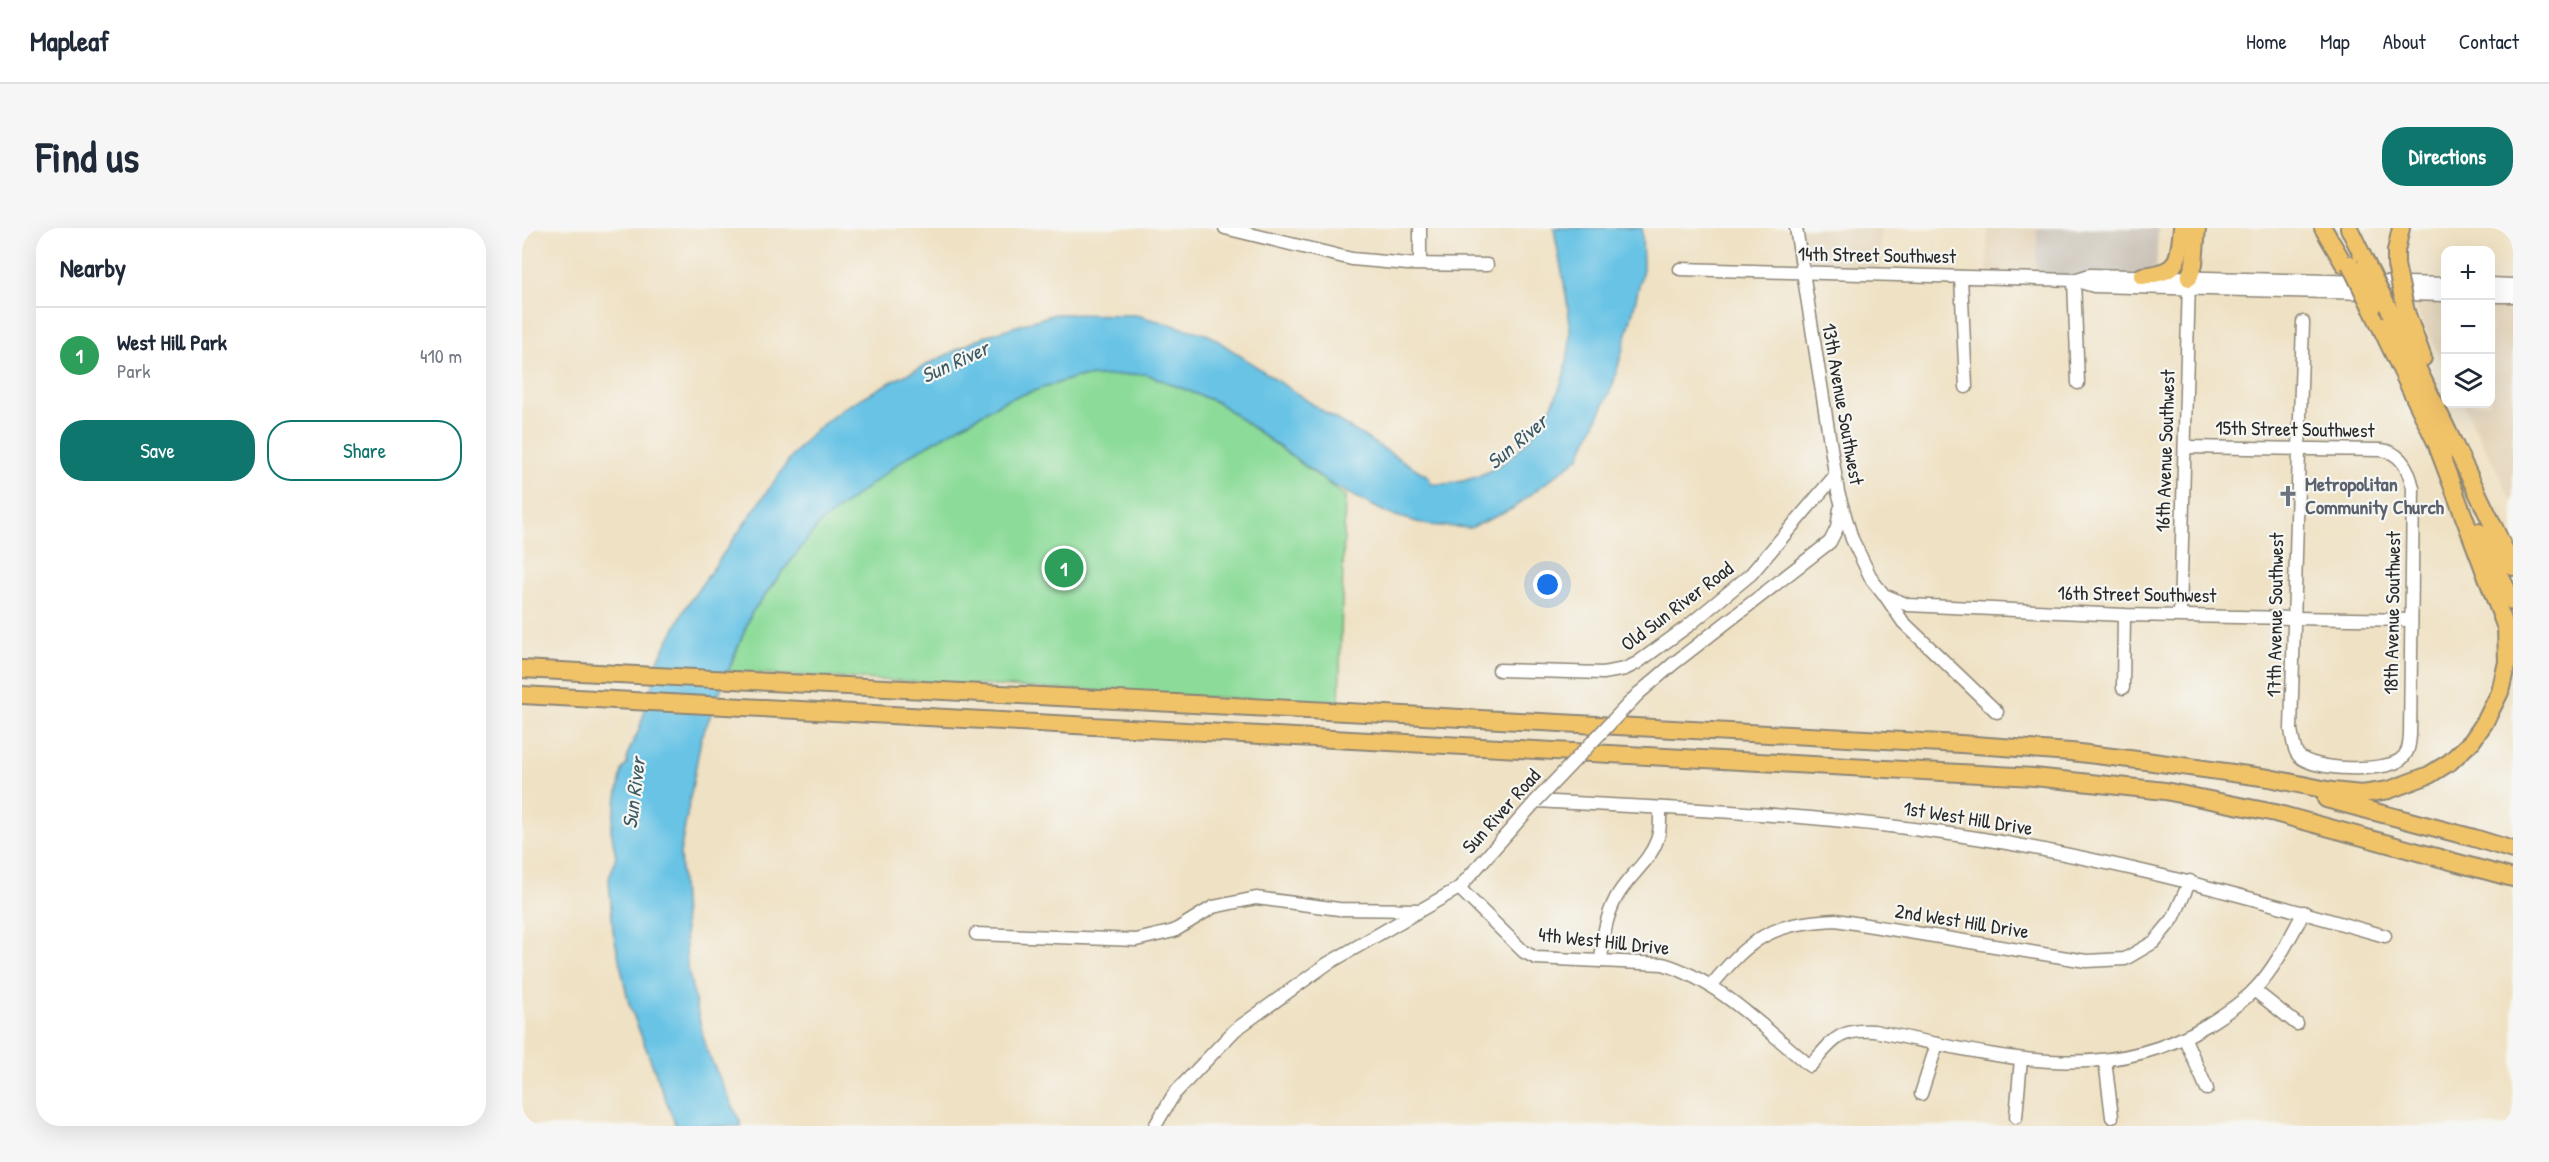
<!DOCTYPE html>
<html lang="en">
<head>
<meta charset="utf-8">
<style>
  body { margin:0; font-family:"Patrick Hand",sans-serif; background:#f6f6f7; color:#1f2937 }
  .controls { position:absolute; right:18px; top:18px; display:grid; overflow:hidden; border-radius:12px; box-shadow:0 6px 24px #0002 }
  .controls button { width:54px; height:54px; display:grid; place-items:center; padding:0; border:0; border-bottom:2px solid #e0e1e3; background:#fff; color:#1f2937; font:30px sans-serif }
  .you { position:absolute; left:1026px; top:357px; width:21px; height:21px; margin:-15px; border:4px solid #fff; border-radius:50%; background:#1a73e8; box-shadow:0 0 0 9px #1a73e833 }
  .badge { display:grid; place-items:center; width:39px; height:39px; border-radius:50%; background:#0f766e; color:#fff; font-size:20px; font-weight:700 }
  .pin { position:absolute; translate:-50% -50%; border:3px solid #fff; box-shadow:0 2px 6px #0006 }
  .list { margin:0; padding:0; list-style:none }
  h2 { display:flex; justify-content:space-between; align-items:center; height:78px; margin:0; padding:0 24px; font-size:26px }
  h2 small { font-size:20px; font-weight:400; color:#747a83 }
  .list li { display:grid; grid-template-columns:39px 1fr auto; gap:18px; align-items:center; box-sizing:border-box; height:96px; padding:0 24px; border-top:2px solid #e0e1e3 }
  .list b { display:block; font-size:22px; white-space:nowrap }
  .list p { margin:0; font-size:20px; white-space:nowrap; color:#747a83 }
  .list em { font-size:20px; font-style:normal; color:#747a83 }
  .actions { display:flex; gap:12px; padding:18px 24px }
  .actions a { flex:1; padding:14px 0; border:2px solid #0f766e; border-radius:24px; text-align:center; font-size:21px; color:#0f766e }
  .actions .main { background:#0f766e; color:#fff }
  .icon { flex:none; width:33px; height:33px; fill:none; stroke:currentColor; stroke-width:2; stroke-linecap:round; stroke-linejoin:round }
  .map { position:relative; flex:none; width:1991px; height:898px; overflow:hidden; border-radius:24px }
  header { display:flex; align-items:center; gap:36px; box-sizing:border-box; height:84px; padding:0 30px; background:#fff; border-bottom:2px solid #e0e1e3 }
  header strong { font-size:28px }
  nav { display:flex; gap:33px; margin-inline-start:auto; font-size:21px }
  .intro { display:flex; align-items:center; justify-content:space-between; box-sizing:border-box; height:144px; padding:0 36px }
  h1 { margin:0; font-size:42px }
  .button { padding:15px 27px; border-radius:24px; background:#0f766e; color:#fff; font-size:21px; font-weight:700 }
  main { display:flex; gap:36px; padding:0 36px }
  aside { flex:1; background:#fff; border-radius:24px; box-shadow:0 6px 24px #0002 }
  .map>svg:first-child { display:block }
  .built { fill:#e3d1b4 }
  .industrial { fill:#cbc3b8 }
  .green { fill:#8cdb99; stroke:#5c8362; stroke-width:1.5 }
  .water { fill:#68c3e5; stroke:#4a7788; stroke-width:1.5 }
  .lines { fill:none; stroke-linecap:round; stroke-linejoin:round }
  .minor-casing { stroke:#8d8677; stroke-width:15 }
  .highway-casing { stroke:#8d8677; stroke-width:20 }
  .minor { stroke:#fff; stroke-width:12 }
  .highway { stroke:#f1c369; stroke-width:16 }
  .minor-bridge-casing { stroke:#8d8677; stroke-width:15; stroke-linecap:butt }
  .highway-bridge-casing { stroke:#8d8677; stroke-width:20; stroke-linecap:butt }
  .minor-bridge { stroke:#fff; stroke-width:12 }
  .highway-bridge { stroke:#f1c369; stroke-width:16 }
  .labels { text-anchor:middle; stroke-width:4.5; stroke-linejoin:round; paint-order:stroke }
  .street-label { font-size:20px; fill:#2b2b2b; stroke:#f6f6f2 }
  .worship-label { font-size:20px; font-weight:bold; fill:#5b616d; stroke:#f6f6f2; text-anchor:start }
  .water-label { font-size:21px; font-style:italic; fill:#3d5963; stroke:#f6f6f2 }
</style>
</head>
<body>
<header>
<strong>Mapleaf</strong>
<nav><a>Home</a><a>Map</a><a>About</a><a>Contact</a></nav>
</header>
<div class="intro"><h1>Find us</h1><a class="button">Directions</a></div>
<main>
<aside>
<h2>Nearby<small></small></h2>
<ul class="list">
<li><span class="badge" style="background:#2e9e5b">1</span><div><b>West Hill Park</b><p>Park</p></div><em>410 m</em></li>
</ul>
<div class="actions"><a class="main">Save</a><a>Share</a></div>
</aside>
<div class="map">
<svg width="1991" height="898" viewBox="0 0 1991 898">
  <rect width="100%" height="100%" fill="#f6f6f2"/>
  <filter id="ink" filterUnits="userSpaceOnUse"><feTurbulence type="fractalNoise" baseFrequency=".0167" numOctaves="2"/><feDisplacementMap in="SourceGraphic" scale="12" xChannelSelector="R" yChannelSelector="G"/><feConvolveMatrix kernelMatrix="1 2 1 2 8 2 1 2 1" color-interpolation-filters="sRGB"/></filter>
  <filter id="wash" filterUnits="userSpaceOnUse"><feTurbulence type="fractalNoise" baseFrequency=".008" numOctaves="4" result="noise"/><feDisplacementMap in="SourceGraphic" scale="24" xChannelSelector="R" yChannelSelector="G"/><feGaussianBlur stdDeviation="1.35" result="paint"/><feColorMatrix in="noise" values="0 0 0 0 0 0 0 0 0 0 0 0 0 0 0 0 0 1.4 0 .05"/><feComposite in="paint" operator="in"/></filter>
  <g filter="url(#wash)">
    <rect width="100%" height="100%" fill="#efe1c3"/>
    <g class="built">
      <path d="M1274,0H1359L1358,47L1280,46Z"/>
      <path d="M1466,0H1515L1514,51L1465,49Z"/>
      <path d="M1886,66L1923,67V140Z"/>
      <path d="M1969,68H1991V275L1941,176H1968Z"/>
    </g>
    <path class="industrial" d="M1515,0H1636L1634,46L1514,51Z"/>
    <path class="green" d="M624,146L697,175L823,268L817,476L206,444L230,384L297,296L385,229L484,172L554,149Z"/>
    <path class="water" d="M1032,0H1120L1121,41L1111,83L1091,157L1057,229L990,281L948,300L906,297L867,286L810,257L697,175L624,146L554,149L484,172L385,229L297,296L230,384L179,511L158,625L165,737L184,821L220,898H154L107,776L91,703L87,651L94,628L89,602L100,542L105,536L106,525L117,502L129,462L134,436L164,379L270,228L290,205L322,180L365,156L463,108L533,86L614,87L687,107L804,185L907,249L909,256C989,260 1048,179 1048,104C1047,69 1037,34 1032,0Z"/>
  </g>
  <g filter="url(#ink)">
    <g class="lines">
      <defs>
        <g id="minor">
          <path d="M703,0L830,31L886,36L965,37"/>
          <path d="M898,0V35"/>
          <path d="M1274,0L1316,264L1330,311L1350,352L1362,367L1386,377L1602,387L1888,392"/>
          <path d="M1158,41L1552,52L1572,58L1924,67"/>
          <path d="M1439,49L1444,159"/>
          <path d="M1552,52L1568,47L1924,56"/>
          <path d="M1552,52L1556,155"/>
          <path d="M1968,56L1991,57"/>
          <path d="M1968,68H1991"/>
          <path d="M1663,219L1859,222C1879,224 1887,241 1891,260L1888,507C1887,517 1887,525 1878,532C1861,544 1793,543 1777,528C1771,522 1771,510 1769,502C1772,366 1777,230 1781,94"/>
          <path d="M1364,369L1381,394L1475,484"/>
          <path d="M1658,387L1667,52"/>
          <path d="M977,442L1081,445L1103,441L1115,435L1166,398L1229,346L1312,249"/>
          <path d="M1601,460L1602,387"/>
          <path d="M1116,466L1151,436L1308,314L1315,300L1318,281"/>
          <path d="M937,660L1002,724L1014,730L1141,736C1196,752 1244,802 1288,838C1311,813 1315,801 1352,803C1465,825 1579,862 1685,797C1701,787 1720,775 1733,761C1754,739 1767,711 1782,684"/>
          <path d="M454,706L614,712L652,703L691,679L734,670L817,681L898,682"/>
          <path d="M1079,733C1081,710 1083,691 1094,670C1105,649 1127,635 1135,612C1139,602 1138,590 1138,580"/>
          <path d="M1189,758C1229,709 1250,695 1314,692L1564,733L1603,731L1632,714L1651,691L1668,653"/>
          <path d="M1732,762L1775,796"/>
          <path d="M1663,811L1685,861"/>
          <path d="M1583,832L1590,889"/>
          <path d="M1399,866L1415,816"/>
          <path d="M1494,889L1499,831"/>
          <path d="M633,898L652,866L713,802L805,736L937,660L1014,573C1142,580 1271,585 1399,602C1557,622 1710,664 1863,708"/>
        </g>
        <g id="highway">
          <path d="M1801,0L1822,36"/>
          <path d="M1827,0L1844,35"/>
          <path d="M1874,37V23L1879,0"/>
          <path d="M1620,48C1658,44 1656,34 1660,0"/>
          <path d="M1667,50L1672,36L1675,0"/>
          <path d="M1850,81L1921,229"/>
          <path d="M1884,84L1901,130"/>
          <path d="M1869,85L1991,339"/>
          <path d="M1957,304L1991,374"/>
          <path d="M0,441L1439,516L1549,524L1624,533L1747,550L1810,563L1840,566L1867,562L1907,547L1928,534L1950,513L1963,494L1978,464L1985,434L1984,400L1916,220"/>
          <path d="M0,467L1512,549L1643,563L1753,585L1991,650"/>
          <path d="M1804,571L1952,610L1991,622"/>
        </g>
      </defs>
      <use href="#minor" class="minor-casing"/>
      <use href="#highway" class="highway-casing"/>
      <use href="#minor" class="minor"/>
      <use href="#highway" class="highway"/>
      <defs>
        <path id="minor-bridge" d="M1014,573L1116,466"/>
        <g id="highway-bridge">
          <path d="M1844,35L1869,85"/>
          <path d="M1828,36L1850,81"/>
          <path d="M1874,37L1884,84"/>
        </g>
      </defs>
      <use href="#minor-bridge" class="minor-bridge-casing"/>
      <use href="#highway-bridge" class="highway-bridge-casing"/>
      <use href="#minor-bridge" class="minor-bridge"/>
      <use href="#highway-bridge" class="highway-bridge"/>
    </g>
  </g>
  <defs>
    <symbol id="church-bare" viewBox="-9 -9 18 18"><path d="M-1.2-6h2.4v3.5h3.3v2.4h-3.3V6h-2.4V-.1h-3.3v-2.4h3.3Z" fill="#6b7280" stroke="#f6f6f2" stroke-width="2.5" paint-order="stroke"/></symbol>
  </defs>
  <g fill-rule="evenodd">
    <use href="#church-bare" x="1751" y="253" width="30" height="30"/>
  </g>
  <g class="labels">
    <g class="street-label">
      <text transform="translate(1355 27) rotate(1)" y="7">14th Street Southwest</text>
      <text transform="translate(1321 176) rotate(80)" y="7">13th Avenue Southwest</text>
      <text transform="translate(1773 201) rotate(1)" y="7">15th Street Southwest</text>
      <text transform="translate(1643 223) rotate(-88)" y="7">16th Avenue Southwest</text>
      <text transform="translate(1615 366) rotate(1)" y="7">16th Street Southwest</text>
      <text transform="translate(1155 378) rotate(-37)" y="7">Old Sun River Road</text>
      <text transform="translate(1870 385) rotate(-89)" y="7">18th Avenue Southwest</text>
      <text transform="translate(1753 387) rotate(-89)" y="7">17th Avenue Southwest</text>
      <text transform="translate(979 583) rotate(-48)" y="7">Sun River Road</text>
      <text transform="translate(1446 590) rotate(9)" y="7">1st West Hill Drive</text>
      <text transform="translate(1440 693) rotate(9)" y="7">2nd West Hill Drive</text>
      <text transform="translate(1082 713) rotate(6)" y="7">4th West Hill Drive</text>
    </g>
    <g class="worship-label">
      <text x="1783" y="263">Metropolitan<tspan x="1783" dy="23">Community Church</tspan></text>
    </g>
    <g class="water-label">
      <text transform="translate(433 134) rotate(-25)" y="7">Sun River</text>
      <text transform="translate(995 214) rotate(-40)" y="7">Sun River</text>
      <text transform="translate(112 565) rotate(-83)" y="7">Sun River</text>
    </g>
  </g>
</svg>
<div class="controls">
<button>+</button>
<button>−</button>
<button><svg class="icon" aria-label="layers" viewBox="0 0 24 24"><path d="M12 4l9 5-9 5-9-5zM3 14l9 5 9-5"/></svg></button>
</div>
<div class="you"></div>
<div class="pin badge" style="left:542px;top:340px;background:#2e9e5b">1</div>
</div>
</main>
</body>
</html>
